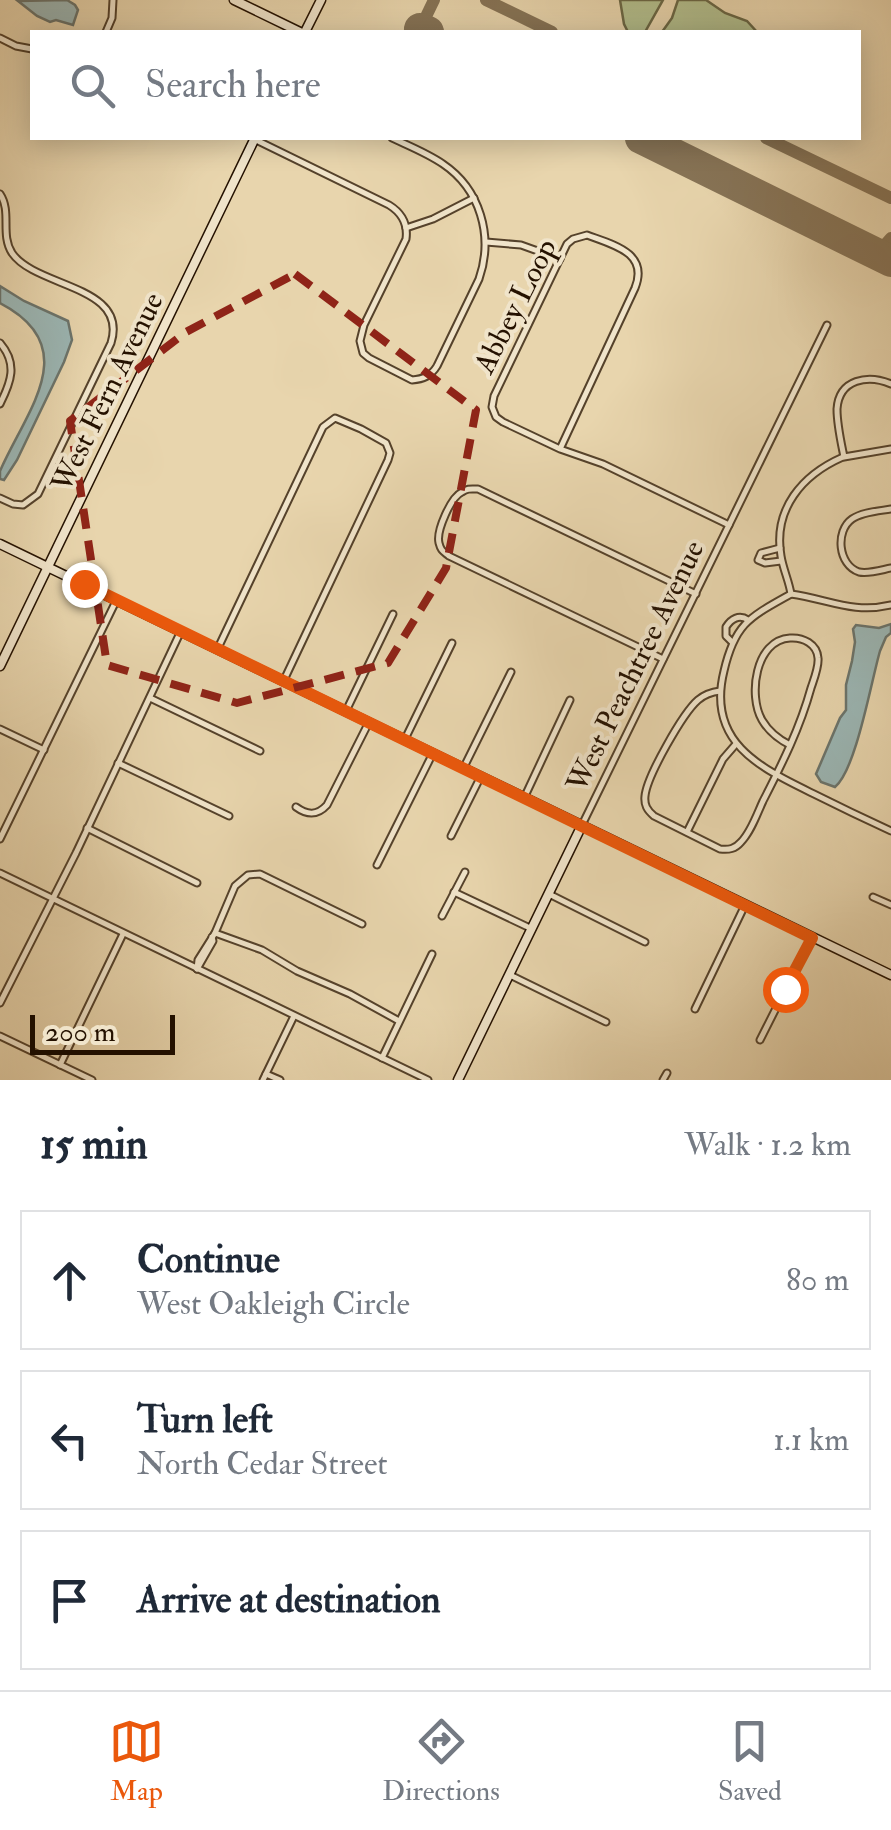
<!DOCTYPE html>
<html lang="en">
<head>
<meta charset="utf-8">
<style>
  body { margin:0; font-family:"IM FELL Double Pica",serif; background:#f6f6f7; color:#1f2937 }
  .scale { position:absolute; left:30px; bottom:25px; width:145px; box-sizing:border-box; padding-left:10px; border:5px solid #241100; border-top:0; font-size:28px; line-height:35px; white-space:nowrap; color:#241100; -webkit-text-stroke:8px #f0e4ca; paint-order:stroke }
  .stop { position:absolute; width:30px; height:30px; margin:-22px; border:8px solid #ea580c; border-radius:50%; background:#fff }
  .stop.end { background:#ea580c; border-color:#fff; box-shadow:0 2px 10px #0008 }
  .list { margin:0; padding:0; list-style:none }
  h2 { display:flex; justify-content:space-between; align-items:center; height:130px; margin:0; padding:0 40px; font-size:42px }
  h2 small { font-size:32px; font-weight:400; color:#747a83 }
  .list li { display:grid; grid-template-columns:65px 1fr auto; gap:30px; align-items:center; box-sizing:border-box; height:140px; margin:0 20px 20px; padding:0 20px; border:2px solid #e0e1e3; border-radius:0px }
  .list b { display:block; font-size:38px; white-space:nowrap }
  .list p { margin:0; font-size:32px; white-space:nowrap; color:#747a83 }
  .list em { font-size:32px; font-style:normal; color:#747a83 }
  .icon { flex:none; width:55px; height:55px; fill:none; stroke:currentColor; stroke-width:2; stroke-linecap:round; stroke-linejoin:round }
  .map { position:relative; flex:none; width:891px; height:1080px; overflow:hidden }
  .search { position:absolute; background:#fff; box-shadow:0 5px 25px #0003; left:30px; right:30px; top:30px; height:110px; display:flex; align-items:center; gap:25px; box-sizing:border-box; padding:0 35px; border-radius:0px; color:#747a83; font-size:38px }
  .sheet { height:610px; background:#fff }
  nav { display:flex; justify-content:space-around; align-items:center; box-sizing:border-box; height:140px; border-top:2px solid #e0e1e3; background:#fff; font-size:28px; color:#747a83 }
  nav a { display:grid; justify-items:center; gap:5px }
  nav .on { color:#ea580c }
  .map>svg:first-child { display:block }
  .green { fill:#b2be8d; stroke:#6b6846; stroke-width:2.5 }
  .water { fill:#9bb6b4; stroke:#6b746c; stroke-width:2.5 }
  .lines { fill:none; stroke-linecap:round; stroke-linejoin:round }
  .taxiway { stroke:#867356; stroke-width:12 }
  .runway { stroke:#867356; stroke-width:32 }
  .street-casing { stroke:#55422b; stroke-width:9 }
  .secondary-casing { stroke:#241100; stroke-width:11 }
  .street { stroke:#f0e4ca; stroke-width:5 }
  .secondary { stroke:#f0e4ca; stroke-width:8 }
  .route { stroke:#ea580c; stroke-width:12 }
  .marked { fill:none; stroke:#8f2418; stroke-width:8; stroke-dasharray:20 12; stroke-linejoin:round }
  .labels { text-anchor:middle; stroke-width:8; stroke-linejoin:round; paint-order:stroke }
  .street-label { font-size:30px; fill:#241100; stroke:#f0e4ca }
</style>
</head>
<body>
<div class="map">
<svg width="891" height="1080" viewBox="0 0 891 1080">
  <rect width="100%" height="100%" fill="#e8d5ad"/>
  <filter id="stains"><feTurbulence type="fractalNoise" baseFrequency=".002" numOctaves="4"/><feColorMatrix values="0 0 0 0 .2 0 0 0 0 .09 0 0 0 0 .02 0 0 0 .5 -.17"/></filter>
  <radialGradient id="worn" r=".72"><stop offset=".6" stop-color="#630" stop-opacity="0"/><stop offset="1" stop-color="#630" stop-opacity=".3"/></radialGradient>
  <g class="green">
    <path d="M620,0H663L645,32H628L624,24Z"/>
    <path d="M678,0H706L725,13L747,21L757,32H662L672,18Z"/>
  </g>
  <g class="water">
    <path d="M67,0L75,5L78,10L73,25L56,20L50,22L37,16L18,1Z"/>
    <path d="M0,286L24,301L68,321L72,340L64,362L17,460L4,480L0,479V471C26,411 85,347 0,303Z"/>
    <path d="M891,624V633L886,637L880,651C871,682 856,770 835,787L821,782L816,774L840,718L846,710V685L852,661L855,642L853,629L856,625L879,628Z"/>
  </g>
  <g class="lines">
    <g class="taxiway">
      <path d="M486,0L552,32"/>
      <path d="M420,29L434,0"/>
      <path d="M766,138L891,198"/>
      <path d="M870,251L883,247L891,238"/>
    </g>
    <g class="runway">
      <path d="M420,29L428,32"/>
      <path d="M641,138L891,261"/>
    </g>
    <defs>
      <g id="street">
        <path d="M106,32L112,18L113,0"/>
        <path d="M0,38L16,46L32,49"/>
        <path d="M254,139L389,205C402,213 408,224 406,239L364,325L360,341L363,353L369,358L412,380C423,379 431,376 437,366L479,279C494,236 480,189 443,164C427,153 409,146 392,138"/>
        <path d="M0,194C12,212 0,234 12,253C36,288 129,285 111,343L38,494L23,505L13,504L0,498"/>
        <path d="M406,228L433,219L474,198"/>
        <path d="M486,242L521,245L560,259"/>
        <path d="M0,343C18,364 11,382 0,404"/>
        <path d="M891,384C868,374 839,379 837,409C837,425 841,442 844,457L891,449"/>
        <path d="M560,449L635,288C649,253 614,245 587,235L573,239L567,244L494,396L492,407L496,417L503,422L560,449L603,464L729,525"/>
        <path d="M891,509C879,511 862,512 852,519C835,531 838,565 859,572C869,574 881,570 891,568"/>
        <path d="M780,548L761,553L758,560L765,563L781,561"/>
        <path d="M791,594C789,581 783,569 781,556C773,509 802,475 843,457"/>
        <path d="M891,605C853,614 828,599 791,594C750,617 735,623 724,671C706,743 761,768 814,794C840,807 865,819 891,831"/>
        <path d="M732,642L726,636V627C731,619 739,614 748,620"/>
        <path d="M218,648L323,427L335,418L361,429L386,443L390,453L388,460L284,680"/>
        <path d="M663,659L449,556C443,551 441,551 439,543C436,531 451,497 462,492C468,488 471,489 478,489L696,594"/>
        <path d="M720,691C711,692 705,694 698,700C683,713 647,776 645,796C644,805 647,810 654,816L720,849C729,850 735,849 741,842C751,832 757,814 763,801C782,764 800,728 811,688C814,679 819,667 818,658C817,644 803,637 790,638C755,640 748,696 762,720C769,732 778,739 790,745"/>
        <path d="M150,698L260,751"/>
        <path d="M346,711L393,614"/>
        <path d="M0,729L44,750"/>
        <path d="M405,739L452,643"/>
        <path d="M118,763L229,816"/>
        <path d="M464,767L511,672"/>
        <path d="M525,796L570,700"/>
        <path d="M296,807C307,815 317,816 327,805L369,722"/>
        <path d="M582,825L827,325"/>
        <path d="M87,828L197,883"/>
        <path d="M687,832L723,759L736,744"/>
        <path d="M451,836L481,776"/>
        <path d="M0,839L117,599"/>
        <path d="M377,865L433,753"/>
        <path d="M0,873L428,1080"/>
        <path d="M454,892L532,929"/>
        <path d="M549,894L645,942"/>
        <path d="M873,897L891,905"/>
        <path d="M442,916L465,872"/>
        <path d="M215,933L262,950L297,971L350,994L399,1021"/>
        <path d="M197,969L198,960L215,933L235,886L248,875L260,874L362,924"/>
        <path d="M197,969L213,941L212,937"/>
        <path d="M510,975L606,1022"/>
        <path d="M0,1003L76,853L180,633"/>
        <path d="M695,1009L745,905"/>
        <path d="M0,1036L92,1080"/>
        <path d="M760,1040L812,937"/>
        <path d="M382,1058L432,954"/>
        <path d="M60,1065L123,934"/>
        <path d="M266,1074L280,1080"/>
        <path d="M263,1080L294,1016"/>
        <path d="M663,1080L667,1073"/>
      </g>
      <g id="secondary">
        <path d="M234,0L300,32"/>
        <path d="M305,32L321,0"/>
        <path d="M0,544L891,975"/>
        <path d="M0,666L255,138"/>
        <path d="M458,1080L582,825"/>
      </g>
    </defs>
    <use href="#street" class="street-casing"/>
    <use href="#secondary" class="secondary-casing"/>
    <use href="#street" class="street"/>
    <use href="#secondary" class="secondary"/>
  </g>
  <g class="lines">
    <path class="route" d="M84,584L812,938L785,989"/>
  </g>
  <path class="marked" d="M295,274L476,410L446,568L388,663L237,703L107,665L70,421L186,332Z"/>
  <g class="labels">
    <g class="street-label">
      <text transform="translate(515 306) rotate(-63)" y="10">Abbey Loop</text>
      <text transform="translate(107 392) rotate(-64)" y="10">West Fern Avenue</text>
      <text transform="translate(635 666) rotate(-64)" y="10">West Peachtree Avenue</text>
    </g>
  </g>
  <rect width="100%" height="100%" filter="url(#stains)"/>
  <rect width="100%" height="100%" fill="url(#worn)"/>
</svg>
<div class="scale">200 m</div>
<div class="stop" style="left:785px;top:989px"></div>
<div class="stop end" style="left:84px;top:584px"></div>
<div class="search"><svg class="icon" aria-label="search" viewBox="0 0 24 24"><circle cx="10" cy="10" r="6"/><path d="M15 15l6 6"/></svg>Search here</div>
</div>
<section class="sheet">
<h2>15 min<small>Walk · 1.2 km</small></h2>
<ul class="list">
<li><svg class="icon" aria-label="ahead" viewBox="0 0 24 24"><path d="M12 20V5M6 11l6-6 6 6"/></svg><div><b>Continue</b><p>West Oakleigh Circle</p></div><em>80 m</em></li>
<li><svg class="icon" aria-label="left" viewBox="0 0 24 24"><path d="M17 20v-9H6M10 6l-5 5 5 5"/></svg><div><b>Turn left</b><p>North Cedar Street</p></div><em>1.1 km</em></li>
<li><svg class="icon" aria-label="arrive" viewBox="0 0 24 24"><path d="M6 21V4h12l-3 4 3 4H6"/></svg><div><b>Arrive at destination</b></div></li>
</ul>
</section>
<nav>
<a class="on"><svg class="icon" aria-label="map" viewBox="0 0 24 24"><path d="M3 6l6-2 6 2 6-2v14l-6 2-6-2-6 2zM9 4v14M15 6v14"/></svg>Map</a>
<a><svg class="icon" aria-label="directions" viewBox="0 0 24 24"><path d="M12 3l9 9-9 9-9-9zM9 14v-3h6M13 9l2 2-2 2"/></svg>Directions</a>
<a><svg class="icon" aria-label="saved" viewBox="0 0 24 24"><path d="M7 4h10v16l-5-4-5 4z"/></svg>Saved</a>
</nav>
</body>
</html>
